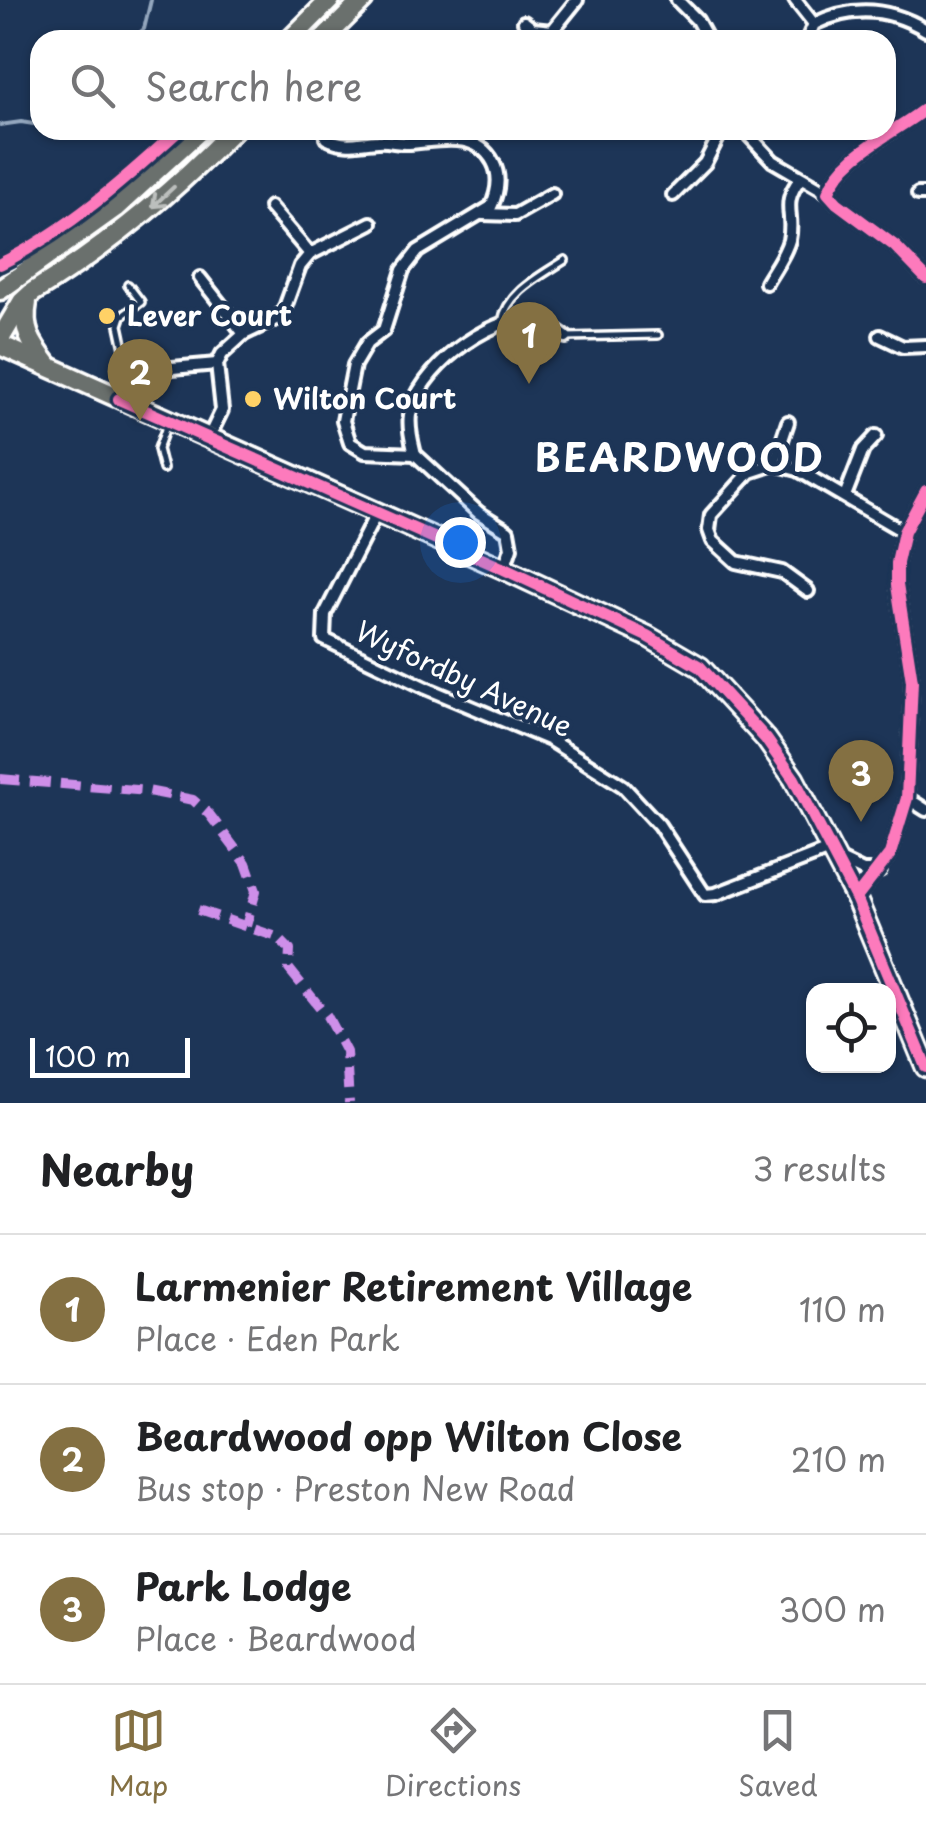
<!DOCTYPE html>
<html lang="en">
<head>
<meta charset="utf-8">
<style>
  body { margin:0; font-family:"Playpen Sans",sans-serif; background:#f6f6f6; color:#202124 }
  .controls { position:absolute; right:30px; bottom:30px; display:grid; overflow:hidden; border-radius:20px; box-shadow:0 2px 8px #0004 }
  .controls button { width:90px; height:90px; display:grid; place-items:center; padding:0; border:0; border-bottom:2px solid #e0e0e0; background:#fff; color:#202124; font:50px sans-serif }
  .scale { position:absolute; left:30px; bottom:25px; width:160px; box-sizing:border-box; padding-left:10px; border:5px solid #fff; border-top:0; font-size:28px; line-height:35px; white-space:nowrap; color:#fff; -webkit-text-stroke:8px #1d3557; paint-order:stroke }
  .you { position:absolute; left:460px; top:542px; width:35px; height:35px; margin:-25px; border:8px solid #fff; border-radius:50%; background:#1a73e8; box-shadow:0 0 0 15px #1a73e833 }
  .badge { display:grid; place-items:center; width:65px; height:65px; border-radius:50%; background:#847042; color:#fff; font-size:32px; font-weight:700 }
  .pin { position:absolute; translate:-50% -82px; filter:drop-shadow(0 2px 5px #0008) }
  .pin::after { content:''; position:absolute; top:52px; width:35px; height:30px; background:inherit; clip-path:polygon(0 0,100% 0,50% 100%) }
  .list { margin:0; padding:0; list-style:none }
  h2 { display:flex; justify-content:space-between; align-items:center; height:130px; margin:0; padding:0 40px; font-size:42px }
  h2 small { font-size:32px; font-weight:400; color:#757577 }
  .list li { display:grid; grid-template-columns:65px 1fr auto; gap:30px; align-items:center; box-sizing:border-box; height:150px; padding:0 40px; border-top:2px solid #e0e0e0 }
  .list b { display:block; font-size:38px; white-space:nowrap }
  .list p { margin:0; font-size:32px; white-space:nowrap; color:#757577 }
  .list em { font-size:32px; font-style:normal; color:#757577 }
  .icon { flex:none; width:55px; height:55px; fill:none; stroke:currentColor; stroke-width:2; stroke-linecap:round; stroke-linejoin:round }
  .map { position:relative; flex:none; width:926px; height:1103px; overflow:hidden }
  .search { position:absolute; background:#fff; box-shadow:0 2px 8px #0004; left:30px; right:30px; top:30px; height:110px; display:flex; align-items:center; gap:25px; box-sizing:border-box; padding:0 35px; border-radius:30px; color:#757577; font-size:38px }
  .sheet { height:580px; background:#fff }
  nav { display:flex; justify-content:space-around; align-items:center; box-sizing:border-box; height:140px; border-top:2px solid #e0e0e0; background:#fff; font-size:28px; color:#757577 }
  nav a { display:grid; justify-items:center; gap:5px }
  nav .on { color:#847042 }
  .map>svg:first-child { display:block }
  .lines { fill:none; stroke-linecap:round; stroke-linejoin:round }
  .stream { stroke:#94a7be; stroke-width:4 }
  .lane-casing { stroke:#fff; stroke-width:12 }
  .street-casing { stroke:#fff; stroke-width:18 }
  .highway-casing { stroke:#fff; stroke-width:25 }
  .lane { stroke:#1d3557; stroke-width:5 }
  .street { stroke:#1d3557; stroke-width:10 }
  .highway { stroke:#6b706d; stroke-width:18 }
  .quiet { stroke:#ce8fe9; stroke-width:10; stroke-dasharray:20 10; stroke-linecap:butt }
  .cycleway-casing { stroke:#1d3557; stroke-width:19 }
  .cycleway { stroke:#fd7abc; stroke-width:12 }
  .oneway { stroke:#bcbfbd }
  .poi-dot { fill:#ffd166; stroke:#1d3557; stroke-width:4 }
  .labels { text-anchor:middle; stroke-width:8; stroke-linejoin:round; paint-order:stroke }
  .poi-label { font-size:28px; font-weight:bold; fill:#fff; stroke:#1d3557; text-anchor:start }
  .street-label { font-size:28px; fill:#fff; stroke:#1d3557 }
  .district-label { font-size:38px; font-weight:bold; letter-spacing:2.5px; fill:#fff; stroke:#1d3557 }
</style>
</head>
<body>
<div class="map">
<svg width="926" height="1103" viewBox="0 0 926 1103">
  <rect width="100%" height="100%" fill="#1d3557"/>
  <filter id="ink" filterUnits="userSpaceOnUse"><feTurbulence type="fractalNoise" baseFrequency=".01" numOctaves="2"/><feDisplacementMap in="SourceGraphic" scale="20" xChannelSelector="R" yChannelSelector="G"/><feConvolveMatrix kernelMatrix="1 2 1 2 8 2 1 2 1" color-interpolation-filters="sRGB"/></filter>
  <g filter="url(#ink)">
    <g class="lines">
      <g class="stream">
        <path d="M131,40L144,29L151,0"/>
        <path d="M0,125L21,122L40,125"/>
      </g>
      <defs>
        <g id="lane">
          <path d="M128,285L141,302L122,316L119,325L125,353L131,359L161,369"/>
          <path d="M502,322C507,292 541,276 565,260"/>
          <path d="M566,337L658,335"/>
          <path d="M163,469L158,449L167,424"/>
        </g>
        <g id="street">
          <path d="M677,0L697,20L708,40"/>
          <path d="M795,0L814,24"/>
          <path d="M524,22L533,29L552,31"/>
          <path d="M554,40L552,31L577,0"/>
          <path d="M807,40L814,24C852,5 890,8 926,30"/>
          <path d="M926,108C895,133 843,153 828,193L837,203L895,246L926,278"/>
          <path d="M744,130L773,161L828,193"/>
          <path d="M326,138C346,148 358,142 378,141C389,140 399,144 409,143C438,141 476,130 493,162C501,177 498,192 491,207L418,251L403,270L384,330L367,343L354,365L343,421L350,443L365,452L415,454L479,513L508,531L511,548L504,569"/>
          <path d="M918,194H926"/>
          <path d="M673,195L705,163L722,130"/>
          <path d="M270,207L310,254"/>
          <path d="M483,214L515,215L552,194"/>
          <path d="M200,278L244,334"/>
          <path d="M766,283C774,269 785,255 789,240C795,213 780,205 800,179"/>
          <path d="M880,336L903,347L926,346"/>
          <path d="M161,369L217,364"/>
          <path d="M208,439L222,410L217,364L222,354L244,334L278,318L284,310L300,266L310,254L371,223"/>
          <path d="M415,454C412,442 408,428 410,415C416,372 489,315 532,319C544,320 556,330 566,337"/>
          <path d="M774,464L788,422"/>
          <path d="M845,496L863,450L876,436"/>
          <path d="M376,514L325,614L324,639L426,688L550,740L623,786L659,825L705,895L716,894L829,850"/>
          <path d="M808,591L782,572L736,562L713,541L709,530L711,515L750,472L774,464L798,470L904,532"/>
          <path d="M907,798L926,810"/>
          <path d="M838,859L863,871H880"/>
          <path d="M856,898L890,854L907,798L912,681L897,585V563L904,532L926,491"/>
        </g>
        <g id="highway">
          <path d="M290,40L330,0"/>
          <path d="M323,40L363,0"/>
          <path d="M0,290L115,208L200,130"/>
          <path d="M27,302C22,329 30,342 47,364"/>
          <path d="M0,339L22,302L33,292C107,247 173,192 233,130"/>
          <path d="M0,345L504,569L647,636L700,667L766,739L794,779L856,898L926,1067"/>
        </g>
      </defs>
      <use href="#lane" class="lane-casing"/>
      <use href="#street" class="street-casing"/>
      <use href="#highway" class="highway-casing"/>
      <use href="#lane" class="lane"/>
      <use href="#street" class="street"/>
      <use href="#highway" class="highway"/>
      <g class="quiet">
        <path d="M0,779L148,791L193,800L209,814L246,863L256,891L246,926"/>
        <path d="M198,910L277,937L290,950L289,969L327,1016L346,1052L349,1103"/>
      </g>
      <defs>
        <g id="cycleway">
          <path d="M926,108C895,133 843,153 828,193L837,203L895,246L926,278"/>
          <path d="M0,264C68,230 123,181 179,130"/>
          <path d="M119,399L504,569L647,636L700,667L766,739L794,779L856,898L926,1067"/>
          <path d="M856,898L890,854L907,798L912,681L897,585V563L904,532L926,491"/>
        </g>
      </defs>
      <use href="#cycleway" class="cycleway-casing"/>
      <use href="#cycleway" class="cycleway"/>
    </g>
    <defs><path id="oneway-shaft" d="M-6 0H5M1.5-3L5.5 0L1.5 3" fill="none" stroke-width="1.6" stroke-linecap="round" stroke-linejoin="round" transform="scale(2.5)"/></defs>
    <use class="oneway" href="#oneway-shaft" transform="translate(163 197) rotate(137)"/>
  </g>
  <g class="poi-dot">
    <circle cx="107" cy="316" r="10"/>
    <circle cx="253" cy="399" r="10"/>
  </g>
  <g class="labels">
    <g class="poi-label">
      <text x="127" y="326">Lever Court</text>
      <text x="273" y="409">Wilton Court</text>
    </g>
    <g class="street-label">
      <text transform="translate(464 679) rotate(25)" y="10">Wyfordby Avenue</text>
    </g>
    <g class="district-label">
      <text x="680" y="472">BEARDWOOD</text>
    </g>
  </g>
</svg>
<div class="controls">
<button><svg class="icon" aria-label="locate" viewBox="0 0 24 24"><circle cx="12" cy="12" r="6"/><path d="M12 2v4M12 18v4M2 12h4M18 12h4"/></svg></button>
</div>
<div class="scale">100 m</div>
<div class="you"></div>
<div class="pin badge" style="left:529px;top:384px">1</div>
<div class="pin badge" style="left:140px;top:421px">2</div>
<div class="pin badge" style="left:861px;top:822px">3</div>
<div class="search"><svg class="icon" aria-label="search" viewBox="0 0 24 24"><circle cx="10" cy="10" r="6"/><path d="M15 15l6 6"/></svg>Search here</div>
</div>
<section class="sheet">
<h2>Nearby<small>3 results</small></h2>
<ul class="list">
<li><span class="badge">1</span><div><b>Larmenier Retirement Village</b><p>Place · Eden Park</p></div><em>110 m</em></li>
<li><span class="badge">2</span><div><b>Beardwood opp Wilton Close</b><p>Bus stop · Preston New Road</p></div><em>210 m</em></li>
<li><span class="badge">3</span><div><b>Park Lodge</b><p>Place · Beardwood</p></div><em>300 m</em></li>
</ul>
</section>
<nav>
<a class="on"><svg class="icon" aria-label="map" viewBox="0 0 24 24"><path d="M3 6l6-2 6 2 6-2v14l-6 2-6-2-6 2zM9 4v14M15 6v14"/></svg>Map</a>
<a><svg class="icon" aria-label="directions" viewBox="0 0 24 24"><path d="M12 3l9 9-9 9-9-9zM9 14v-3h6M13 9l2 2-2 2"/></svg>Directions</a>
<a><svg class="icon" aria-label="saved" viewBox="0 0 24 24"><path d="M7 4h10v16l-5-4-5 4z"/></svg>Saved</a>
</nav>
</body>
</html>
